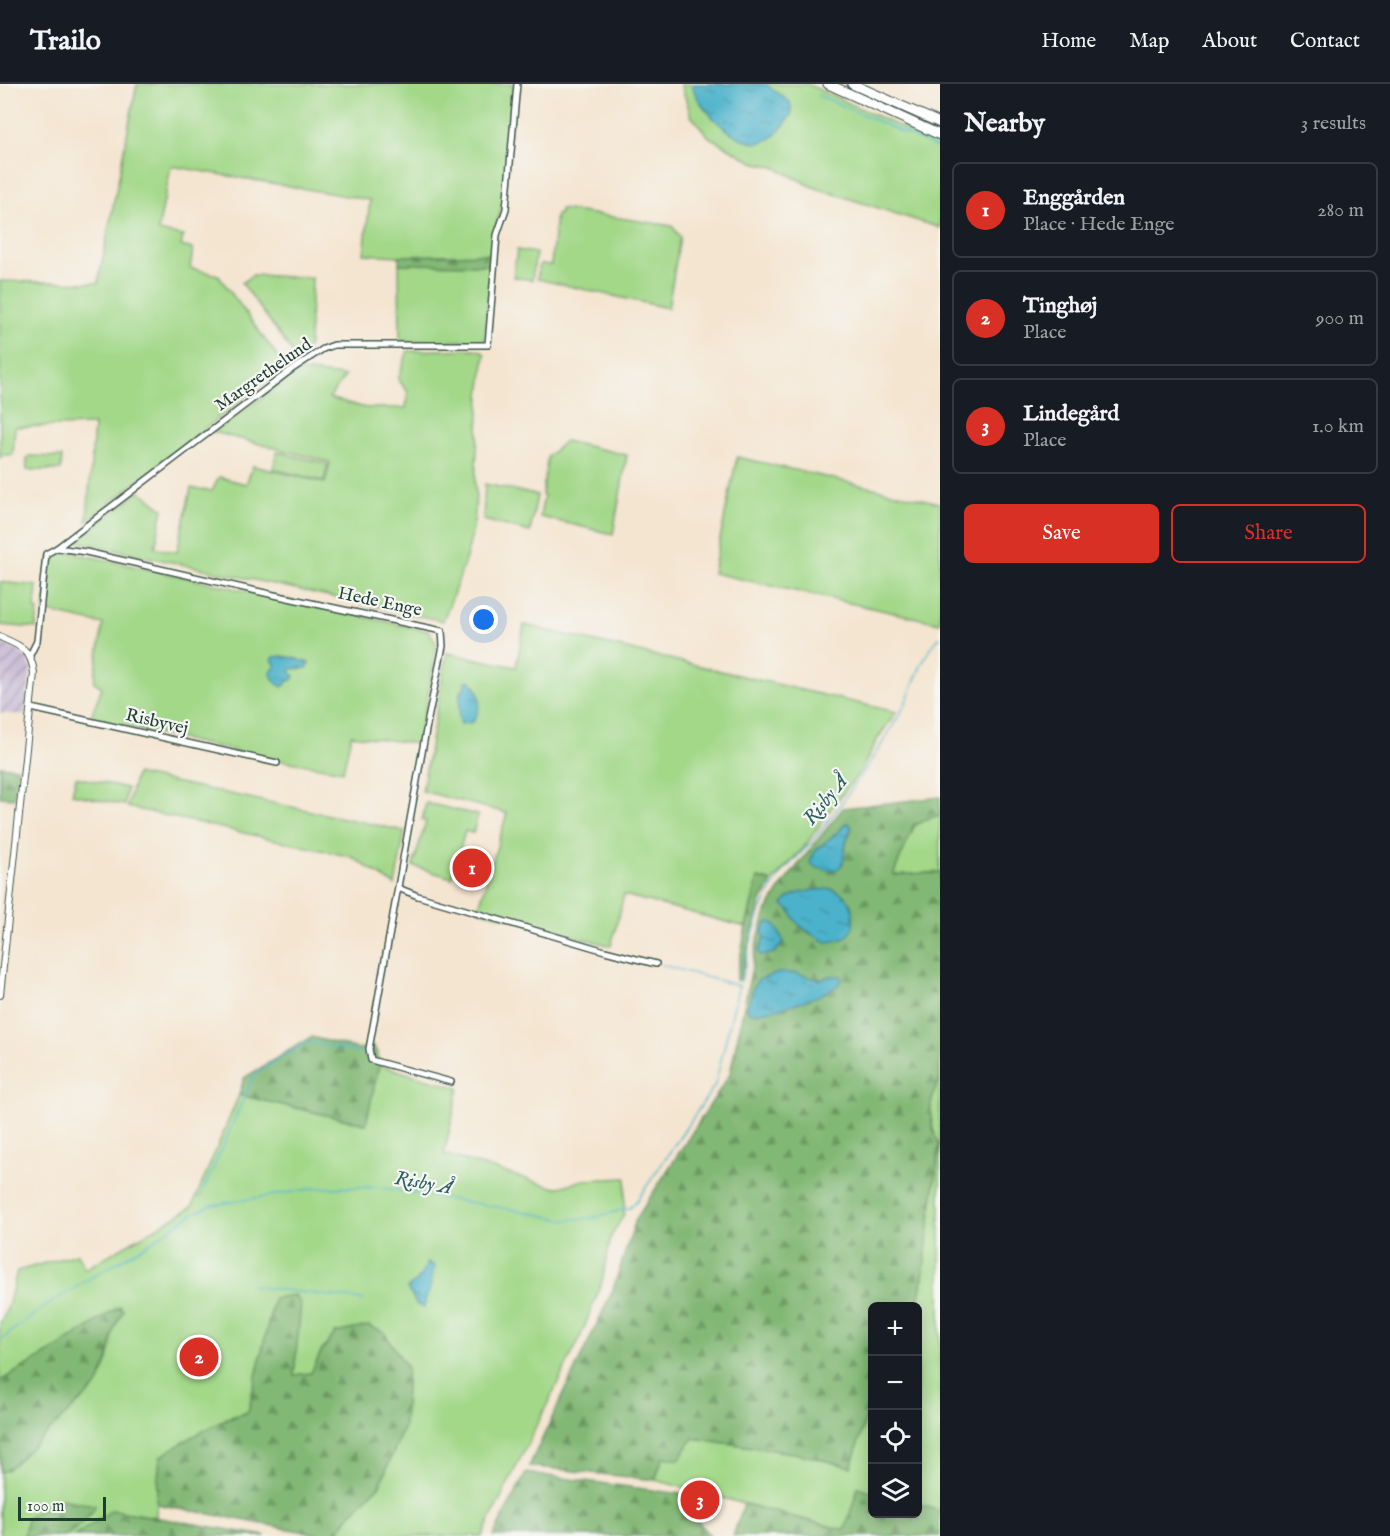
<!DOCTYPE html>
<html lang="en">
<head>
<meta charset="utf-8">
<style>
  body { margin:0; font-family:"IM FELL English",serif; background:#20242c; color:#f1f3f6 }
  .controls { position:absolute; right:18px; bottom:18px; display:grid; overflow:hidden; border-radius:9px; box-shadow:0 3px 15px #0003 }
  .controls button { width:54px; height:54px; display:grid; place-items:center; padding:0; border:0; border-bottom:2px solid #363941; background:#171b24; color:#f1f3f6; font:30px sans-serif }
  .scale { position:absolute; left:18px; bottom:15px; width:88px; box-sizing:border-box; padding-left:6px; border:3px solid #1f3d34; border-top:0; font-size:16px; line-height:21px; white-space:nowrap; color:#1f3d34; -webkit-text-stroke:4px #f6f6f2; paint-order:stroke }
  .you { position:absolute; left:484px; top:536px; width:21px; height:21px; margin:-15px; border:4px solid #fff; border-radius:50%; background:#1a73e8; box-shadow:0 0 0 9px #1a73e833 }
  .badge { display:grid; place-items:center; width:39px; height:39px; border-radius:50%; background:#d93025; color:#fff; font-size:20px; font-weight:700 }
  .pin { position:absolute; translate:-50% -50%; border:3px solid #fff; box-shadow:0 2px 6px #0006 }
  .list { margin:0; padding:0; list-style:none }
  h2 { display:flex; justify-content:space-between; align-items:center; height:78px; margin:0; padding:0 24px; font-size:26px }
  h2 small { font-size:20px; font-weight:400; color:#9ea1a6 }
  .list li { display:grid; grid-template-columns:39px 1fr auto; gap:18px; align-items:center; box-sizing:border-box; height:96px; margin:0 12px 12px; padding:0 12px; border:2px solid #363941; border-radius:9px }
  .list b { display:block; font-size:22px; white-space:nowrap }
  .list p { margin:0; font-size:20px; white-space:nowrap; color:#9ea1a6 }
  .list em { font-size:20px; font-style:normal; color:#9ea1a6 }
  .actions { display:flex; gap:12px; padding:18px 24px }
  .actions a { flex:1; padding:14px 0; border:2px solid #d93025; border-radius:9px; text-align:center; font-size:21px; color:#d93025 }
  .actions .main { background:#d93025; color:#fff }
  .icon { flex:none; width:33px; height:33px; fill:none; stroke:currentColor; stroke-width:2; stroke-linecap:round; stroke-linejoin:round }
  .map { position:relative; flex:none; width:940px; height:1452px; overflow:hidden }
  header { display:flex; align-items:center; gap:36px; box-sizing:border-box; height:84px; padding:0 30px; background:#171b24; border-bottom:2px solid #363941 }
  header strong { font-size:28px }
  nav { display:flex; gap:33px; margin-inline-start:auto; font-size:21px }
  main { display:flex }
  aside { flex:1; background:#171b24 }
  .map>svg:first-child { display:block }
  .industrial { fill:url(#industrial-furrows) }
  .green { fill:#a3d889; stroke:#618a5e; stroke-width:1.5 }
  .forest { fill:url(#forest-firs); stroke:#507a54; stroke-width:1.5; fill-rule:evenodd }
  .water { fill:url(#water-ripples); stroke:#367880; stroke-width:1.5 }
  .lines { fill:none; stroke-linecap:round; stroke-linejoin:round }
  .stream { stroke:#4cb2cb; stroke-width:1.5 }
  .minor-casing { stroke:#3f564b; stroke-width:8 }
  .tertiary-casing { stroke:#3f564b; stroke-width:8 }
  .motorway-casing { stroke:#3f564b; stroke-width:11 }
  .minor { stroke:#fff; stroke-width:5 }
  .tertiary { stroke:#fff; stroke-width:6 }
  .motorway { stroke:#fff; stroke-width:9 }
  .labels { text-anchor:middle; stroke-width:4.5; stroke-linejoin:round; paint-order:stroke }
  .street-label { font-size:18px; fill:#1f3d34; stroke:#f6f6f2 }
  .water-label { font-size:20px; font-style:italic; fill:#2c6061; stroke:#f6f6f2 }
</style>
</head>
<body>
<header>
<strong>Trailo</strong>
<nav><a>Home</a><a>Map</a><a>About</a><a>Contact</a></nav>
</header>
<main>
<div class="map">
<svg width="940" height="1452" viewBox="0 0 940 1452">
  <defs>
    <pattern id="industrial-furrows" width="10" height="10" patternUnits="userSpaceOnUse" patternTransform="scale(1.5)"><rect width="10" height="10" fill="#cbbfd6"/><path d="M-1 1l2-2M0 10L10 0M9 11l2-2" fill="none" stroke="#a49cae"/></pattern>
    <pattern id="forest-firs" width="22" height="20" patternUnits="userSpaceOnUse" patternTransform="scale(1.5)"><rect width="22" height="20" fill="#82b875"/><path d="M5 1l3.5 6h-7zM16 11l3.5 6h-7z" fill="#6a9761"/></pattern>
    <pattern id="water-ripples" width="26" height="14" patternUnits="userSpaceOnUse" patternTransform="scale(1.5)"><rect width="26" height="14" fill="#4cb2cb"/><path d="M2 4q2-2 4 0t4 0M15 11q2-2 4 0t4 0" fill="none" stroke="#3f92a6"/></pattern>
  </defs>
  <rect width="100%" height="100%" fill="#f6f6f2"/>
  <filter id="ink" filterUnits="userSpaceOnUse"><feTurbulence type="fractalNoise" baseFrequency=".0167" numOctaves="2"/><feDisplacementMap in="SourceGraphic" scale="12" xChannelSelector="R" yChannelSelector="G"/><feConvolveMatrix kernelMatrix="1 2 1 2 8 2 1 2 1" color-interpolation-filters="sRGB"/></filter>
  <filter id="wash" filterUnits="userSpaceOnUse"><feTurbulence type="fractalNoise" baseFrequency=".008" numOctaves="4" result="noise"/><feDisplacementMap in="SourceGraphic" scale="24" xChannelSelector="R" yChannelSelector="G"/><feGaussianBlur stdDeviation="1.35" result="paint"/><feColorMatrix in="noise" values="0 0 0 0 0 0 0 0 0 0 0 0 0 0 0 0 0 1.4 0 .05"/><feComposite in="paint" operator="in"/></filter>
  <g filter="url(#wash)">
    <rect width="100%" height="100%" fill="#f4e5d0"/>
    <path class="industrial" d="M0,558L15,565L28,574L31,586L25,631L0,629Z"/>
    <g class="green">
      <path d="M137,0H513L504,117L497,139L493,170L399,172L364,170L370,116L171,82L158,147L183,152L181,162L193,165L190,184L218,191L275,269L282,284L87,437L94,341L15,343L13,371H1L0,375V197L98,199Z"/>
      <path d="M681,0H807L940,61V144L813,103L774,83L753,78L709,53L691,32Z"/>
      <path d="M560,125L672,142L680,153L668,224L537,195L540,180L551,181L556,130H560Z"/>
      <path d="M517,166L536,169L532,196L513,193Z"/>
      <path d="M399,180L491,181L485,257H400Z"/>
      <path d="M253,191L312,194L309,261L305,268L297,275L242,199Z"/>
      <path d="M474,265L481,267L485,270L480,312L475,400C480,446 459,496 443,537L79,458L77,456L140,407L163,425L155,464L177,468L191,404L212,407L219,393L246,400L253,382L325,399L330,378L213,348L299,287L345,292L329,314L366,324H406L408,308L398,295L408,267Z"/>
      <path d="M565,357L627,371L613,450L540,433L544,412L542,411L548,372Z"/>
      <path d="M277,368L328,380L324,397L273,385Z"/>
      <path d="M29,372L62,373L61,386H27V375Z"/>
      <path d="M737,373L940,419V539L713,489Z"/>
      <path d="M485,400L537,411L530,448L483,436Z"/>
      <path d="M65,467L429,547L437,561L419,660L351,651L343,687L272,675L90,635L102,603L94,598L103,540L44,527L50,472L55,468Z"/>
      <path d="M0,498L37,502L35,525L38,526L36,544L0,541Z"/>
      <path d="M524,541L896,628L877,656L860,688L830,726L805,762L772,798L758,794L746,843L624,811L611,862L478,826L507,729L422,707L447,569L516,583Z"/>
      <path d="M136,690L405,747L395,801L352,773L127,723Z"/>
      <path d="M76,693L127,704L124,721L72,710Z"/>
      <path d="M426,719L478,731L473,749L465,747L452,794L413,782L426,737L422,736Z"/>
      <path d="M940,731V788L892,792L914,742L929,734Z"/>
      <path d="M379,981L459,1004L444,1070L556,1104L584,1096L626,1094L624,1130L611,1153L602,1198L580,1254L482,1452H323L334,1406L321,1268L311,1289L294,1291L296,1260L274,1214L248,1328L227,1334L160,1373L156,1433L112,1426L75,1452H0V1239L8,1223L17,1187L77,1170L85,1185L192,1123L239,1011L365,1040Z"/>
      <path d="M940,996V1427L918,1420L917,1222L923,1193L939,1061C929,1039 926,1017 940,996Z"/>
      <path d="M872,1313V1408L858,1404L846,1447L655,1396L663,1373L692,1354L800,1370L851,1383Z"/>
    </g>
    <g class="forest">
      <path d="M493,170L491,181L399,180V172Z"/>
      <path d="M0,682L18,684L14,714L0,713Z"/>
      <path d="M940,713V731L929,734L914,742L893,791L940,788V996C926,1017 929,1039 939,1061L923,1193L917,1222H872V1313L851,1383L800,1370L693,1354L679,1376L663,1373L655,1396L529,1382L612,1208L636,1135L730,990L758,854L766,828L783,800L843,724ZM846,739L851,747L847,755L842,781L817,764L835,752ZM789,825L853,840L845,854C828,860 808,852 797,838C794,834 792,829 789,825ZM830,892L789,920L755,929L747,924L753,904L820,896Z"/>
      <path d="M758,794L772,798L761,817L739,897L736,896L746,843Z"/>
      <path d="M311,953L359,965L373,962L378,969L379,981L366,1040L239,1011L244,994Z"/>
      <path d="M295,1211L301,1220L294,1291L311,1289L321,1268L335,1249L368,1242L384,1248L407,1284L404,1342L380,1401L351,1430L335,1452L321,1451L157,1420L156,1415L160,1373C189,1354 215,1338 248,1328L274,1214Z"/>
      <path d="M120,1222L123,1227L114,1245L108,1276L97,1302L7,1386L0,1388V1297L52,1267Z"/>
      <path d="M526,1389L681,1410L691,1428L710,1452H493Z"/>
      <path d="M858,1403L872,1408V1430H918V1420L940,1427V1452H733L744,1420L845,1446Z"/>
      <path d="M61,1415L95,1421C94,1431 72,1449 62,1452C51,1452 35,1452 24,1452L27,1435L37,1427Z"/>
      <path d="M112,1426L266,1452H75Z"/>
    </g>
    <g class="water">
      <path d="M692,0H765L790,18L792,29C785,40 776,54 763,58C739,65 695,22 692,0Z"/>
      <path d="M282,572L294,574L309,579L307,584L291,585L290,588L295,592L292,596L287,597L286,600L282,603L275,598L270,589L276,582L272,576L274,573Z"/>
      <path d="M469,596C483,607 482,624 473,638L461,640L459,634L460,608L464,604L465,598Z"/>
      <path d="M846,739L851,741C851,748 847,752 846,759C844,765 845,773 843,778C838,792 818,786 810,779C813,761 836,754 846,739Z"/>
      <path d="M832,805C837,807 842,809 845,812C854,821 858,845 846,853C841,857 833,857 827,858C819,855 799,843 795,836C791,829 790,825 783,821C788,806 818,806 832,805Z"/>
      <path d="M768,838L774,839L784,858L774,869L761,872L758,868L764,854L762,846Z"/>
      <path d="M778,889H795L820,896L830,892H841L842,896C834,912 769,928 750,929L747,924L753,904L758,896Z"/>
      <path d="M428,1179L435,1182C434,1188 430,1195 432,1202C427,1207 427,1216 424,1223L417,1221L407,1204L417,1197Z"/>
    </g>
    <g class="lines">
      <g class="stream">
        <path d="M818,11L940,65"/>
        <path d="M662,881L739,902"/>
        <path d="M741,897C749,864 756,831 773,802C783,784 802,770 815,754C846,715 875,673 900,630C914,605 919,574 940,553"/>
        <path d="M200,1114L254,991L308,958L361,969"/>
        <path d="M251,1202L364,1216"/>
        <path d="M0,1257C44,1219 97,1191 146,1161C168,1147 188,1129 213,1121L317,1104L378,1103L527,1128L563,1136L592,1134L630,1124L638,1115L715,1001L739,901"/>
      </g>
    </g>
  </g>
  <g filter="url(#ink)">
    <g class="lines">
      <defs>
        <g id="minor">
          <path d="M57,464L86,468L274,511L442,547L443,562L428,635L369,965L371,976L451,998"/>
          <path d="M30,571L37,557L46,470L57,464L291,286L323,265L334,261H488L497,151L506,125L517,0"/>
          <path d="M31,624L277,679"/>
          <path d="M398,804L418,812L605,867L656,880"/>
        </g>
        <path id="tertiary" d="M0,553C21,562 31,565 34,589L0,911"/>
        <g id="motorway">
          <path d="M828,0L940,51"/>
          <path d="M852,0L940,39"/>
        </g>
      </defs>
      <use href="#minor" class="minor-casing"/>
      <use href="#tertiary" class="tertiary-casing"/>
      <use href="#motorway" class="motorway-casing"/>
      <use href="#minor" class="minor"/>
      <use href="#tertiary" class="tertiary"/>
      <use href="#motorway" class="motorway"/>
    </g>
  </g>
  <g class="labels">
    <g class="street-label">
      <text transform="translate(263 290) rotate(-35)" y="6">Margrethelund</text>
      <text transform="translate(380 517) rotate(12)" y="6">Hede Enge</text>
      <text transform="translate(157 637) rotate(13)" y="6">Risbyvej</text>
    </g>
    <g class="water-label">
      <text transform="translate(825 715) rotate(-51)" y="7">Risby Å</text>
      <text transform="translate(424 1098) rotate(10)" y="7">Risby Å</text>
    </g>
  </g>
</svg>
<div class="controls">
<button>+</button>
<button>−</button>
<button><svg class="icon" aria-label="locate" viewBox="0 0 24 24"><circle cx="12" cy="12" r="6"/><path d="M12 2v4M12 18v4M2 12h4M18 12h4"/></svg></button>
<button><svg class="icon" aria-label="layers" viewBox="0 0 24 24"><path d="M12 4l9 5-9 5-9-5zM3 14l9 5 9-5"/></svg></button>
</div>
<div class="scale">100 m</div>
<div class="you"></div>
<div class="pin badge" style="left:472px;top:784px">1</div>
<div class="pin badge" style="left:199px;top:1273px">2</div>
<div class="pin badge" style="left:700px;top:1416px">3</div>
</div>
<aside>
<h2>Nearby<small>3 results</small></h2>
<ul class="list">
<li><span class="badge">1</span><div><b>Enggården</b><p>Place · Hede Enge</p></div><em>280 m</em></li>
<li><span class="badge">2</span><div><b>Tinghøj</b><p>Place</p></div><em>900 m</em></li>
<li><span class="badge">3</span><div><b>Lindegård</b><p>Place</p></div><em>1.0 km</em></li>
</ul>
<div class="actions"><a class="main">Save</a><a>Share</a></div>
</aside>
</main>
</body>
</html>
